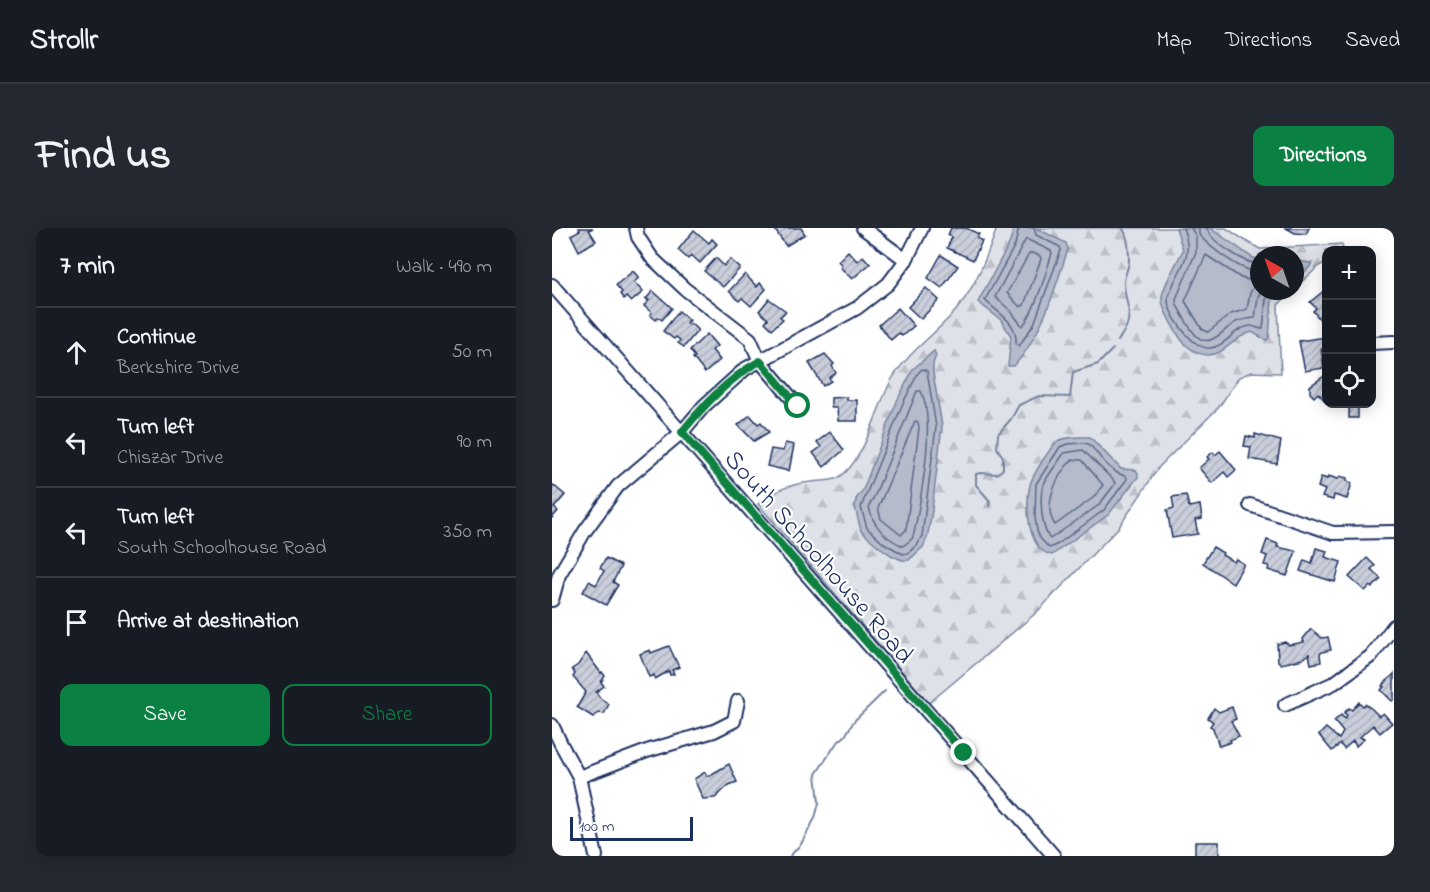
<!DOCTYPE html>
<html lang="en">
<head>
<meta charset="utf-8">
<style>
  body { margin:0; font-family:"Indie Flower",sans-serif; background:#242831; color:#f1f3f6 }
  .controls { position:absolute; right:18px; top:18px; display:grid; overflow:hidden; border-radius:12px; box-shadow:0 3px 15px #0003 }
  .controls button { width:54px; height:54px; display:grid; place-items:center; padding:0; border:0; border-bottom:2px solid #363941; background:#171b24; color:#f1f3f6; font:30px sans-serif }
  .compass { position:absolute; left:698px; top:18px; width:54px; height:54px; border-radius:50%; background:#171b24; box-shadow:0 3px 15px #0003; rotate:320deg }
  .scale { position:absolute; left:18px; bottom:15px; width:123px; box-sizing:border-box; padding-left:6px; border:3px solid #1b2f5e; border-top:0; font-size:16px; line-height:21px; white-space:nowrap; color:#1b2f5e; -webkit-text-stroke:4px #fff; paint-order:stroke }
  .stop { position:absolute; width:18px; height:18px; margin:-14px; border:4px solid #0b8043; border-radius:50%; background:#fff }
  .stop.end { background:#0b8043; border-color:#fff; box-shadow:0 2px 6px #0008 }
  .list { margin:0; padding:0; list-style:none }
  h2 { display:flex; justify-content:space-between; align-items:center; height:78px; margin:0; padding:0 24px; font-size:26px }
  h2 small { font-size:20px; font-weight:400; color:#9ea1a6 }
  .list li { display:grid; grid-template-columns:39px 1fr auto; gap:18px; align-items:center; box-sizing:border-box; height:90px; padding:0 24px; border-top:2px solid #363941 }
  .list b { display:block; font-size:22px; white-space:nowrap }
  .list p { margin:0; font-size:20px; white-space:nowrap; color:#9ea1a6 }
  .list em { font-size:20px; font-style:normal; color:#9ea1a6 }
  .actions { display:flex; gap:12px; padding:18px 24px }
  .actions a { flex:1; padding:14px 0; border:2px solid #0b8043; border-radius:12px; text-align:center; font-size:21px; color:#0b8043 }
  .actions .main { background:#0b8043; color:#fff }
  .icon { flex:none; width:33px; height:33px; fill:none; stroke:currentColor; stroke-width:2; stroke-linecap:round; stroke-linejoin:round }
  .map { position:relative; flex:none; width:842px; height:628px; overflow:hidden; border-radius:12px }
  header { display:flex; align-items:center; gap:36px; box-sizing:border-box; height:84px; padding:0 30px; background:#171b24; border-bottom:2px solid #363941 }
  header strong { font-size:28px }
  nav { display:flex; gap:33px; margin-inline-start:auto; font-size:21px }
  .intro { display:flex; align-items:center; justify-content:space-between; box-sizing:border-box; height:144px; padding:0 36px }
  h1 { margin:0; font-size:42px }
  .button { padding:15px 27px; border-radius:12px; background:#0b8043; color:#fff; font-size:21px; font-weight:700 }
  main { display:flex; gap:36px; padding:0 36px }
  aside { flex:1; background:#171b24; border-radius:12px; box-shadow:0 3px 15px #0003 }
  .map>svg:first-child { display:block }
  .forest { fill:url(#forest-firs); stroke:#7c88a2; stroke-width:1.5 }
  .water { fill:#b5bbca; stroke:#77839f; stroke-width:1.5 }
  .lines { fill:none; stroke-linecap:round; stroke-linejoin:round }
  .shore { stroke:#596789; stroke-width:1.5 }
  .stream { stroke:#77839f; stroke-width:2 }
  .building { fill:url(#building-hatch); stroke:#1b2f5e; stroke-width:1.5 }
  .minor-casing { stroke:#1b2f5e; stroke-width:16 }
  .minor { stroke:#fff; stroke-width:12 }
  .route { stroke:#0b8043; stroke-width:8 }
  .labels { text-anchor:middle; stroke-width:4.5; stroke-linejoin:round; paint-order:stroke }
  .street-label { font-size:26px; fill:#1b2f5e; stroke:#fff }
</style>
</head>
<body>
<header>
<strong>Strollr</strong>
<nav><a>Map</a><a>Directions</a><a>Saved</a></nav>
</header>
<div class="intro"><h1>Find us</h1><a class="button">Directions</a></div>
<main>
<aside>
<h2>7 min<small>Walk · 490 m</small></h2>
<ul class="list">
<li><svg class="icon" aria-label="ahead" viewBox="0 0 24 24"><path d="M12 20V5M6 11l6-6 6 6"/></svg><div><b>Continue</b><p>Berkshire Drive</p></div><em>50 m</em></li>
<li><svg class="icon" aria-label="left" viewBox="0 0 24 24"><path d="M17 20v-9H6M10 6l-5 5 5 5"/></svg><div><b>Turn left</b><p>Chiszar Drive</p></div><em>90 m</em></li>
<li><svg class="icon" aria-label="left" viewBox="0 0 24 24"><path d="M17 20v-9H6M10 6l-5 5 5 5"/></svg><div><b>Turn left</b><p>South Schoolhouse Road</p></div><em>350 m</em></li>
<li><svg class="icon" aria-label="arrive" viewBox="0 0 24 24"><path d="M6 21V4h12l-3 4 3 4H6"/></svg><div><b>Arrive at destination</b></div></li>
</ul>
<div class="actions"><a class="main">Save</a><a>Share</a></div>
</aside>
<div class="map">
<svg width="842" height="628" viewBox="0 0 842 628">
  <defs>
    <pattern id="forest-firs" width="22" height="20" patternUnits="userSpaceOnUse" patternTransform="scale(1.5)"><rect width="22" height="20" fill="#dee1e7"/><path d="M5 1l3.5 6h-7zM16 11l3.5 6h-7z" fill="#bec1c9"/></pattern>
    <pattern id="building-hatch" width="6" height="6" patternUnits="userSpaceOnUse" patternTransform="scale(1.5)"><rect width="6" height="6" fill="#caceda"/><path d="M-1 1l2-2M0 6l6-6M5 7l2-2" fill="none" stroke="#adb1be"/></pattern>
  </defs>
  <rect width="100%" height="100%" fill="#fff"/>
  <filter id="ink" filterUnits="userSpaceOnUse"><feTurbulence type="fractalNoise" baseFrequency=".0167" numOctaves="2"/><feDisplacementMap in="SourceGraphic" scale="12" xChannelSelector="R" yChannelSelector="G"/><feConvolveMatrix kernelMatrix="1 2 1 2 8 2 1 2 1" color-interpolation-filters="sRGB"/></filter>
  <g filter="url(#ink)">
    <path class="forest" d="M445,0H674L697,15L708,21L790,16L791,22H774V34L767,38L743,60V27H707V63H740L726,77L729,145L699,144L687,149L667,179L607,239L567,299L484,385L377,475L206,276C222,263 237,256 259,254C268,252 277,254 286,250C314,233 324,179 340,151C354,126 386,104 405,81C424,58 435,28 445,0Z"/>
    <g class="water">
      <path d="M462,0H484L514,15L516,21C503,61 490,107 462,138H456L459,108L449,92L426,74L458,14Z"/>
      <path d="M624,0H658L701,30L707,31V63H730L720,72L717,110L714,112L700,104C682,108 673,127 656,127C648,127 641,123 635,118C627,111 608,79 610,69C611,58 626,33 631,22Z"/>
      <path d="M743,33L760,35L757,40L743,52Z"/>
      <path d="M382,123L384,127L381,136V145L390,198L379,290L375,310L371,319L357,332H350L339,327L326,318L309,303L303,279L304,271L311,262L345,173L361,141Z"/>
      <path d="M538,209L569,241L584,242L586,245V249L556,287L500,327C475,322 473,277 478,257C480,248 498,219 506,213C514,208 528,209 538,209Z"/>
    </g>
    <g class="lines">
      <g class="shore">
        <path d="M467,0L463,17L433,72C446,86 466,93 464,116L467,118L482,96L509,22L508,19L484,7L482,0"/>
        <path d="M631,0C641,26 632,33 621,57C620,61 616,66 616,70C614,84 641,122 658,120C674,119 681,100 698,98C703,98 706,101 711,101L714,71L721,63"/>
        <path d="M639,0L644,8V24L624,71L625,77C630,86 635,97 642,105C656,123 669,104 681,96C687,91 696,91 703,90L706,69L709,63"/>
        <path d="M647,0V7C659,20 689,44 707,44"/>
        <path d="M655,0C656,12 695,37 707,36"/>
        <path d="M474,11L499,23L500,25C495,42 482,88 470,98L458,82L443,69Z"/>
        <path d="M480,25L488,28L489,31L472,77L468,79L455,65L477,26Z"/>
        <path d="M654,27L689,50L701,53L703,56L698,65L695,81L679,86L656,104L650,101L633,73Z"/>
        <path d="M370,141L375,143L384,199L370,308C366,315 360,325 351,326L330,314L315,300L309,279L351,175L366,145Z"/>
        <path d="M369,163C384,194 369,270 362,305L360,311L351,318C333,310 320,297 317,278L323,267L365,163Z"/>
        <path d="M363,193L366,194L367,200L354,302L349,307L329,291L326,280Z"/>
        <path d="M531,215L537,216C548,227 557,245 574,248L575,251L552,282L506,316L497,320L488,310L485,303L483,289L484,256L508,219L515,216Z"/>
        <path d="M531,222L562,253L563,256L547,277L498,311C490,302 487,270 491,258C495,247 506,235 512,225Z"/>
        <path d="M520,232H530L551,257L541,270L503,297C490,278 505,246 520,232Z"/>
      </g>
      <g class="stream">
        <path d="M566,113C569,108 573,102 575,97C580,82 572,70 572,55C572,47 577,40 577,32C577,22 576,7 570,0"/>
        <path d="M437,278L438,273L424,257V246L429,245L445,246L451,241V229L445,220L446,206L459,191L467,177L487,168L518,169L521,144L546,136L561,121"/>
        <path d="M238,628L249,616L263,590L267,575L264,546L284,516L293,508L302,493L333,463"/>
      </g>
    </g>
    <g class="building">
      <path d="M27,0H41L37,2L44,13L27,23L19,7L28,2Z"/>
      <path d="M226,0H249L253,6L234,18L223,2Z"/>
      <path d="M399,0H414L427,6L425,10L430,13L421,32L395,20L400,9L396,7Z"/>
      <path d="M734,0H757L754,6L743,5Z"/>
      <path d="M142,2L157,15L160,11L165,16L148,35L139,27L136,31L126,22Z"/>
      <path d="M296,23L305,33L311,28L318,36L300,51L288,39L290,37L286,33Z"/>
      <path d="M389,27L406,38L390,60L376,50Z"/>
      <path d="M164,30L172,38L178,31L188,40L171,59L152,43Z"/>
      <path d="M81,43L87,50L82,54L91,64L79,74L74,69L72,71L68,66L70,64L64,57Z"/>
      <path d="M193,46L205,59L208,55L214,61L199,78L190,70L187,73L177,63Z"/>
      <path d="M374,60L387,72L369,91L356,79Z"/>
      <path d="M774,61V90L770,94L761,83L764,80L758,74Z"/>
      <path d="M101,63L120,80L110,92L106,89L104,92L98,87L100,85L92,78L97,72L94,71Z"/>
      <path d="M217,71L234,83L228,89L231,91L220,101L213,94L216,91L207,83Z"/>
      <path d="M346,80L362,98L350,108L347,105L339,112L327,97Z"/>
      <path d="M127,83L137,92L134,95L137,97L138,95L146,102L132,119L126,115L128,112L124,109L122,111L111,103Z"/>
      <path d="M155,106L165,118L160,122L168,132L153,145L141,130L143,129L138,122Z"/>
      <path d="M774,109V120L769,121L772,140L753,143L747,113Z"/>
      <path d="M273,126L282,136L280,138L284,145L277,150L279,153L271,158L257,135Z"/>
      <path d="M774,147V174L766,165L762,169L758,165V158Z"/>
      <path d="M295,169V172H305V193H286L285,179H279V170Z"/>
      <path d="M776,176H804L806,178V190H797V179L794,176Z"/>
      <path d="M198,187L206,196L209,194L217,204L202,213L186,197Z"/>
      <path d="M278,204L292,222L272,239L261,225L269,219L265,214Z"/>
      <path d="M703,206L729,213L725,236L697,231L699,219L692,218L694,208L703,210Z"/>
      <path d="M233,215L242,217L237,243L215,238L219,221L231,223Z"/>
      <path d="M668,223L684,242L676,249L672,244L660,255L647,240L657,231L655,229L661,224L663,227Z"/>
      <path d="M776,248L786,251L788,248L795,250V253L800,255L795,271L782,267L781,272L770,269L773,262L766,259L769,249L775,251Z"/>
      <path d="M0,256L13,267L2,280L6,283L0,290Z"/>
      <path d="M634,267L637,279L648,277L650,291L643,292L646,306L620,310L615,282L622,280L620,269Z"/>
      <path d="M715,312L726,316L725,319L744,323L735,348L716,342L717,338L712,337L715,328L710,326Z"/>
      <path d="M661,319L671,325L670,327L682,334L684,331L692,336L681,355L651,335Z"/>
      <path d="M764,320L775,323L773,329L789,334L783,354L748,343L752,332L760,335Z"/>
      <path d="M54,330L69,338L61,354L66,357L54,377L31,364L37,353L44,357L52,343L48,340Z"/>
      <path d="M815,330L823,338L819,341L829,351L820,360L818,358L813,363L797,349Z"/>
      <path d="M759,401L770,410L776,409L779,422L770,424L768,426L769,434L759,436L757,426L751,431L729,436L726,433L725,416L733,414L737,417L752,414L751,411Z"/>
      <path d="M117,418L127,439L120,442L122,446L118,447L117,443L103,451L102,447L97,449L88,426L98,422L99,425Z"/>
      <path d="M34,425L49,445L50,444L53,448L49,454L52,458L44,464L48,470L57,476L52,486L47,485L41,489L25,479L34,464L21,449L23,446L20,441L26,437Z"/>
      <path d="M842,446V471L840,473L829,462L832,459L830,458Z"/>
      <path d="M807,474L811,478L813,476L820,481L827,488L831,485L840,495L828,505L821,497L808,509L812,511L804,518L801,513L792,521L788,516L780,523L767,507L774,500L787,511L791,504L782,493L789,487L793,491L795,487L792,485L797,480L800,482Z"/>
      <path d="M680,479L684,491L679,493L687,508L678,512L679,514L667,518L661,500L658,498L661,494L656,490L662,480L667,484Z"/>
      <path d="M177,536L185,554L177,557L163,570L151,571L142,551L153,544L155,548L158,547Z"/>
      <path d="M643,614H667V628H634L643,627Z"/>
    </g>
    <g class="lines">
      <defs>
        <g id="minor">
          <path d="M84,0L86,9L100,30L133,61L198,111L208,133L246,178"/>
          <path d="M311,0L354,32"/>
          <path d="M0,57L502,628"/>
          <path d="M820,115L842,114"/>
          <path d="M698,277L781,305L842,304"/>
          <path d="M0,372L7,347L33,303L66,258L130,204L152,178L193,141L305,80L336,56L354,32L370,0"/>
          <path d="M733,477L782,455L819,428L842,398"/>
          <path d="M0,497L9,516L27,549L44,628"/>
          <path d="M27,549L95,523L162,503L182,493L186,473"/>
        </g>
      </defs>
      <use href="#minor" class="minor-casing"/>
      <use href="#minor" class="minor"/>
    </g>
  </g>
  <g class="lines" filter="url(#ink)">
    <path class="route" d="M246,178L208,133C177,150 152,177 130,204L412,525"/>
  </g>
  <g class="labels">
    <g class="street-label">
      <text transform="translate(268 328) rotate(49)" y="9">South Schoolhouse Road</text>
    </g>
  </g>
</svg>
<div class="controls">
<button>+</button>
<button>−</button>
<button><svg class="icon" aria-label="locate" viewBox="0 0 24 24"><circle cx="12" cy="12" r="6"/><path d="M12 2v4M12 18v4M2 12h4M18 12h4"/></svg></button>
</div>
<svg class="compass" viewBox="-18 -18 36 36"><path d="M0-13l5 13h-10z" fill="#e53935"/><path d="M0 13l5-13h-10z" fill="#9ea1a6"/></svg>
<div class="scale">100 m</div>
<div class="stop" style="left:246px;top:178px"></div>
<div class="stop end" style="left:412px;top:525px"></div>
</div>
</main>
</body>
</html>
